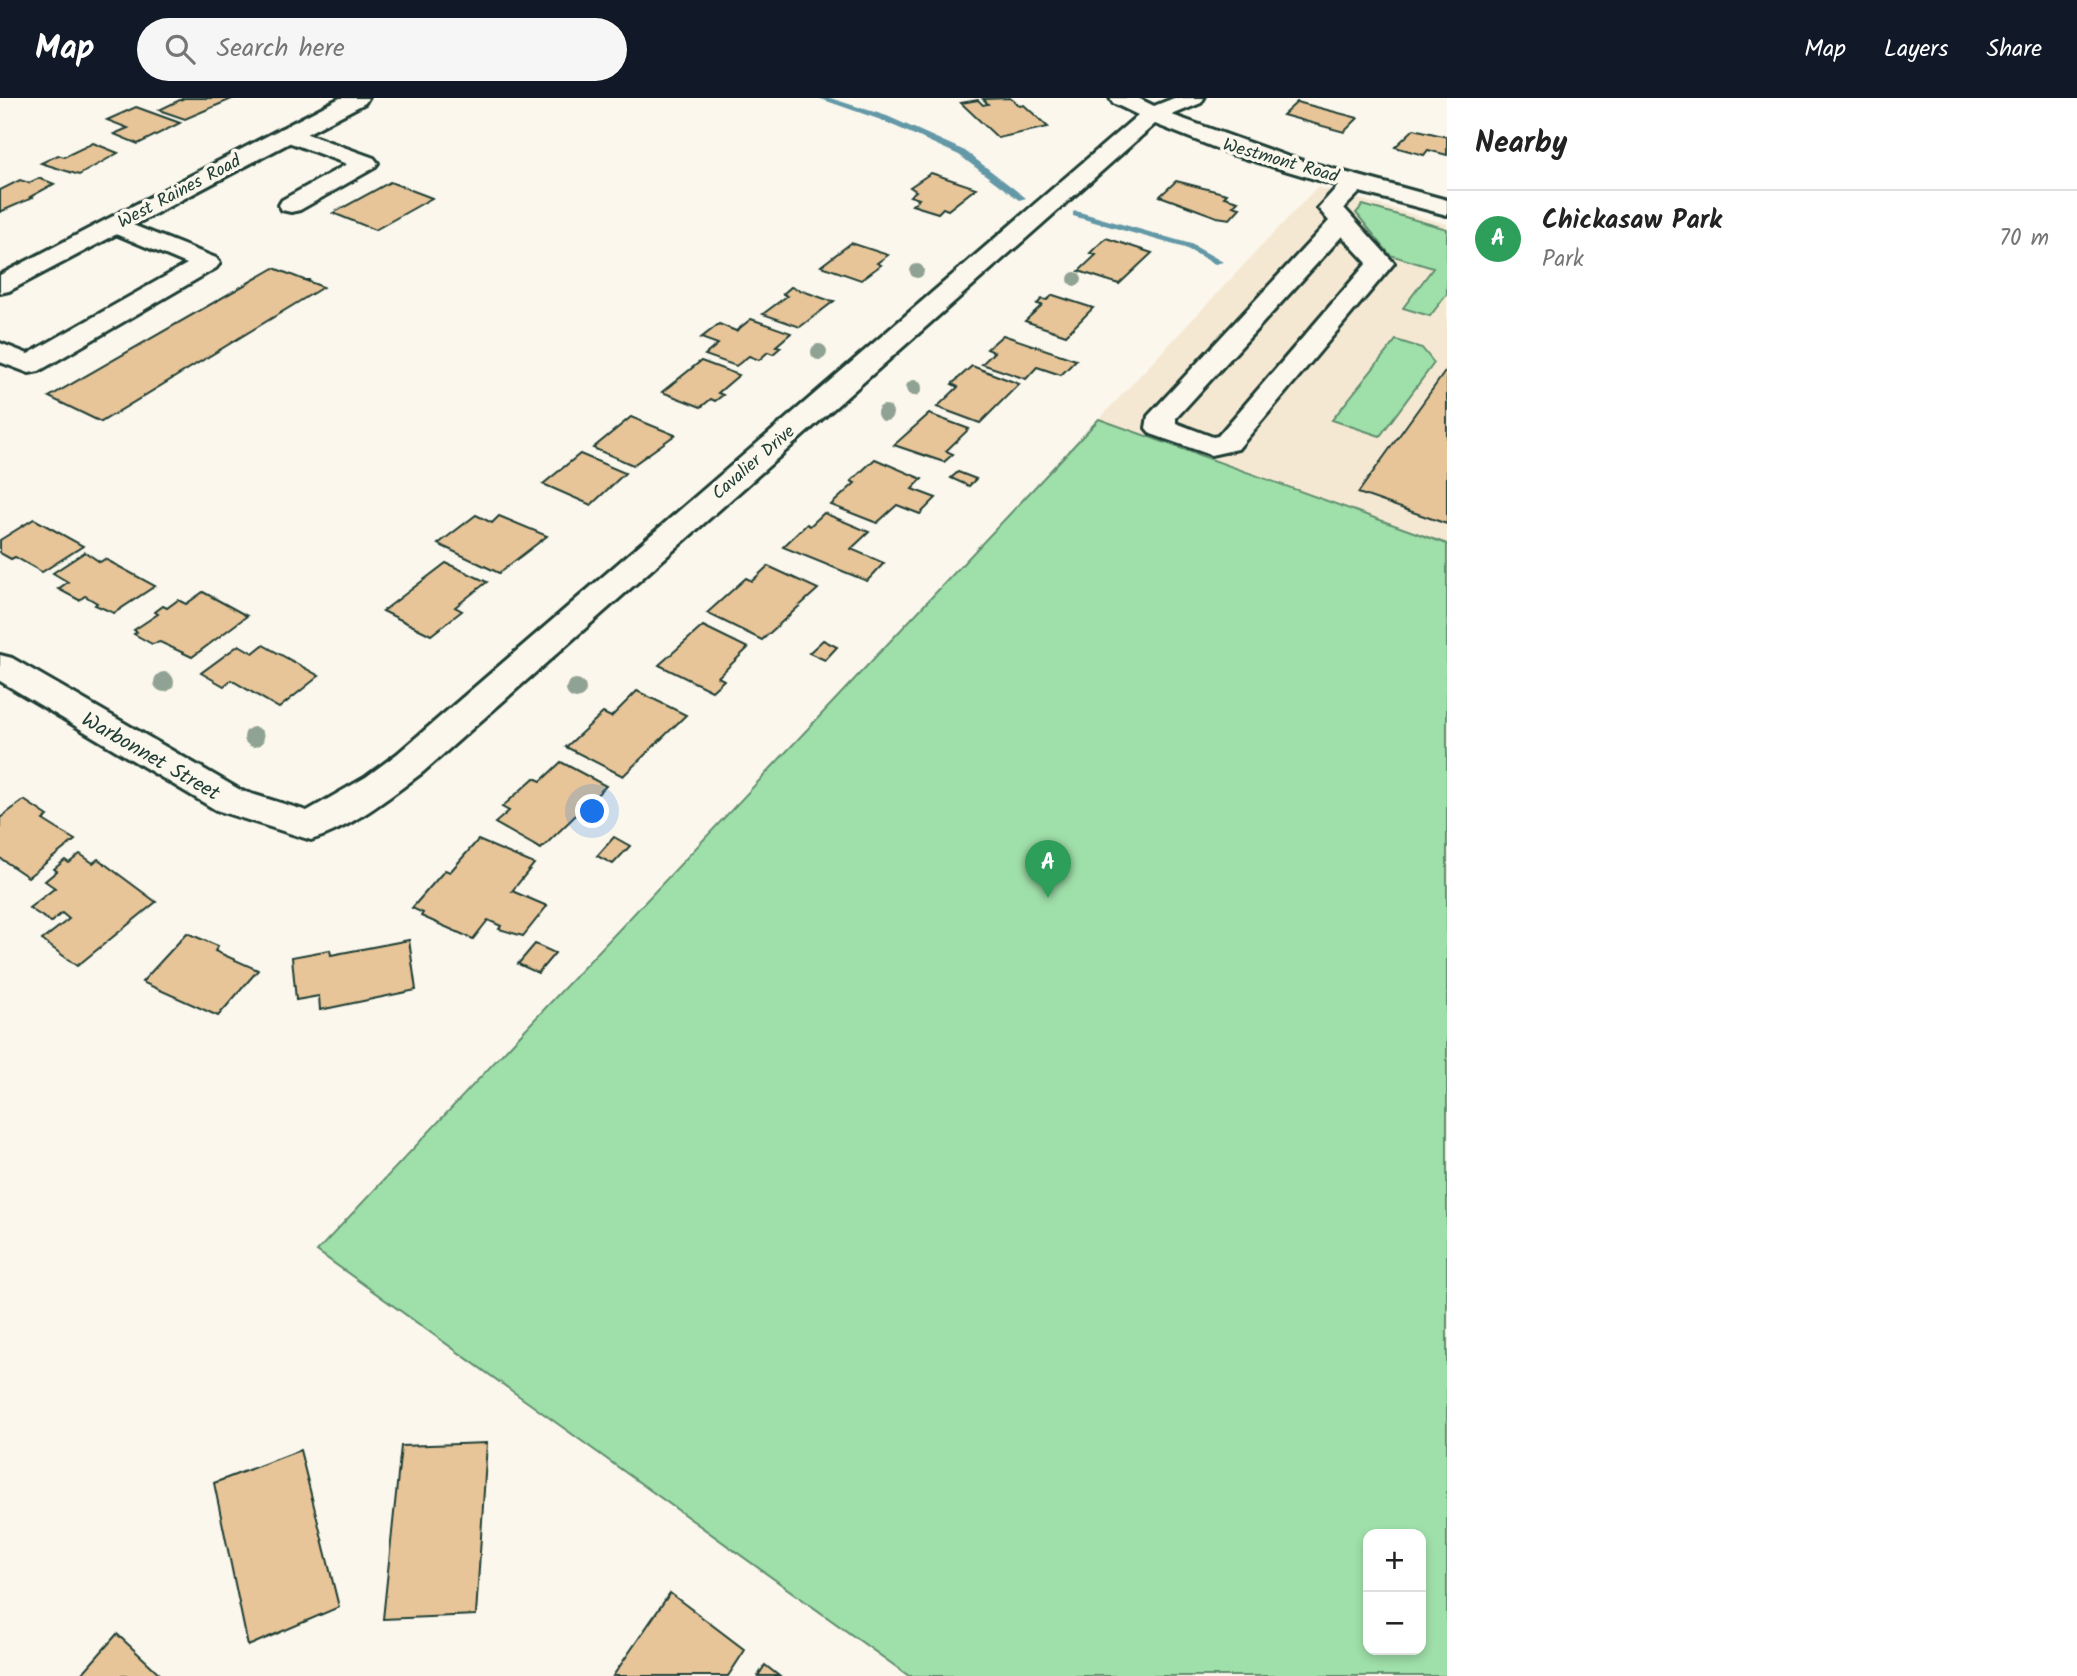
<!DOCTYPE html>
<html lang="en">
<head>
<meta charset="utf-8">
<style>
  body { margin:0; font-family:Kalam,sans-serif; background:#f6f6f6; color:#222 }
  .controls { position:absolute; right:21px; bottom:21px; display:grid; overflow:hidden; border-radius:14px; box-shadow:0 4px 10px #0003 }
  .controls button { width:63px; height:63px; display:grid; place-items:center; padding:0; border:0; border-bottom:2px solid #e0e0e0; background:#fff; color:#222; font:35px sans-serif }
  .you { position:absolute; left:593px; top:714px; width:24px; height:24px; margin:-18px; border:5px solid #fff; border-radius:50%; background:#1a73e8; box-shadow:0 0 0 10px #1a73e833 }
  .badge { display:grid; place-items:center; width:46px; height:46px; border-radius:50%; background:#111827; color:#fff; font-size:23px; font-weight:700 }
  .pin { position:absolute; translate:-50% -58px; filter:drop-shadow(0 2px 4px #0008) }
  .pin::after { content:''; position:absolute; top:37px; width:24px; height:21px; background:inherit; clip-path:polygon(0 0,100% 0,50% 100%) }
  .list { margin:0; padding:0; list-style:none }
  h2 { display:flex; justify-content:space-between; align-items:center; height:91px; margin:0; padding:0 28px; font-size:30px }
  h2 small { font-size:23px; font-weight:400; color:#767676 }
  .list li { display:grid; grid-template-columns:46px 1fr auto; gap:21px; align-items:center; box-sizing:border-box; height:98px; padding:0 28px; border-top:2px solid #e0e0e0 }
  .list b { display:block; font-size:26px; white-space:nowrap }
  .list p { margin:0; font-size:23px; white-space:nowrap; color:#767676 }
  .list em { font-size:23px; font-style:normal; color:#767676 }
  .icon { flex:none; width:38px; height:38px; fill:none; stroke:currentColor; stroke-width:2; stroke-linecap:round; stroke-linejoin:round }
  .map { position:relative; flex:none; width:1447px; height:1578px; overflow:hidden }
  header { display:flex; align-items:center; gap:42px; box-sizing:border-box; height:98px; padding:0 35px; background:#111827; color:#fff }
  header strong { font-size:33px }
  nav { display:flex; gap:38px; margin-inline-start:auto; font-size:24px }
  .search { width:490px; height:63px; background:#f6f6f6; display:flex; align-items:center; gap:18px; box-sizing:border-box; padding:0 24px; border-radius:38px; color:#767676; font-size:26px }
  main { display:flex }
  aside { flex:1; background:#fff }
  .map>svg:first-child { display:block }
  .built { fill:#f5e8d3 }
  .green { fill:#9fdfa9; stroke:#5f8e6e; stroke-width:2; fill-rule:evenodd }
  .lines { fill:none; stroke-linecap:round; stroke-linejoin:round }
  .stream { fill:#6498a7; fill-rule:evenodd }
  .building { fill:#e7c599; stroke:#1f3d34; stroke-width:2 }
  .minor-casing { stroke:#1f3d34; stroke-width:6 }
  .major-casing { stroke:#1f3d34; stroke-width:6 }
  .minor { fill:#fbf7ec; fill-rule:evenodd }
  .major { fill:#fbf7ec; fill-rule:evenodd }
  .tree { fill:#90a293 }
  .labels { text-anchor:middle; stroke-width:7; stroke-linejoin:round; paint-order:stroke }
  .far-street-label { font-size:18px; fill:#1f3d34; stroke:#fbf7ec }
  .street-label { font-size:21px; fill:#1f3d34; stroke:#fbf7ec }
</style>
</head>
<body>
<header>
<strong>Map</strong>
<div class="search"><svg class="icon" aria-label="search" viewBox="0 0 24 24"><circle cx="10" cy="10" r="6"/><path d="M15 15l6 6"/></svg>Search here</div>
<nav><a>Map</a><a>Layers</a><a>Share</a></nav>
</header>
<main>
<div class="map">
<svg width="1447" height="1578" viewBox="0 0 1447 1578">
  <rect width="100%" height="100%" fill="#fbf7ec"/>
  <filter id="ink" filterUnits="userSpaceOnUse"><feTurbulence type="fractalNoise" baseFrequency=".0143" numOctaves="2"/><feDisplacementMap in="SourceGraphic" scale="14" xChannelSelector="R" yChannelSelector="G"/><feConvolveMatrix kernelMatrix="1 2 1 2 8 2 1 2 1" color-interpolation-filters="sRGB"/></filter>
  <g filter="url(#ink)">
    <path class="built" d="M1317,89L1447,126V446L1099,321Z"/>
    <g class="green">
      <path d="M1363,107L1447,131V196L1430,218L1403,210L1433,170L1390,157L1356,115Z"/>
      <path d="M1396,242L1422,250L1434,265L1380,338L1332,322Z"/>
      <path d="M1099,321L1447,446V1578H909L317,1153ZM1368,1436H1421V1552H1368Z"/>
    </g>
    <g class="lines">
      <g class="stream">
        <path d="M818,0H830L887,18L965,53L1026,100L1019,102L959,57L881,22Z"/>
        <path d="M1076,113L1191,146L1223,164L1215,166L1185,150L1073,118V114Z"/>
      </g>
    </g>
    <g class="building">
      <path d="M184,0H234L185,21L159,12Z"/>
      <path d="M1010,0L1020,8L1024,7L1048,29L998,40L961,5L978,2L983,7L988,6L983,1Z"/>
      <path d="M1297,4L1358,20L1344,34L1283,17Z"/>
      <path d="M136,9L180,25L138,46L114,36L128,30L107,22Z"/>
      <path d="M1414,31L1447,39V57L1428,52L1424,57L1395,49Z"/>
      <path d="M93,45L118,55L79,77L41,65L58,57L64,59Z"/>
      <path d="M931,75L976,90L948,112L943,110L938,115L912,107L919,101L910,98L916,93L910,89Z"/>
      <path d="M39,80L54,86L30,99L32,100L0,114V92L20,82L29,85Z"/>
      <path d="M1176,83L1227,96L1224,99L1238,103L1233,108L1240,110L1230,121L1217,119L1160,98Z"/>
      <path d="M390,84L432,100L375,132L333,115Z"/>
      <path d="M1106,140L1152,155L1119,186L1079,173L1096,157L1090,155Z"/>
      <path d="M851,145L888,157L877,165L881,167L861,182L821,168Z"/>
      <path d="M274,170L304,182H310L307,183L323,189L101,324L49,299Z"/>
      <path d="M791,189L828,202L834,203L800,229L763,216L787,198L783,196Z"/>
      <path d="M1053,197L1093,210L1066,237L1025,223L1042,207L1037,206L1042,201L1047,202Z"/>
      <path d="M751,221L791,235L776,248L781,249L773,256L768,254L759,262L749,258L736,268L705,257L718,246L701,240L719,226L736,233Z"/>
      <path d="M1003,237L1076,262L1061,277L1037,269L1026,281L982,266L994,254L987,251Z"/>
      <path d="M701,263L739,277L718,295L723,297L715,303L711,301L701,309L662,294Z"/>
      <path d="M972,268L1019,286L980,325L937,309L958,289L952,286Z"/>
      <path d="M1447,271V426L1358,395Z"/>
      <path d="M929,316L969,331L946,353L953,356L944,364L894,347Z"/>
      <path d="M631,319L675,337L633,367L593,350Z"/>
      <path d="M580,356L625,375L591,407L543,386Z"/>
      <path d="M875,361L922,381L912,391L936,400L920,416L897,407L877,425L831,407L855,385L851,383Z"/>
      <path d="M958,374L976,381L969,388L951,380Z"/>
      <path d="M824,415L869,434L851,451L884,465L867,483L783,449L807,426L810,428Z"/>
      <path d="M476,417L492,425L499,418L547,438L499,475L438,446Z"/>
      <path d="M34,421L83,448L42,474L15,459L11,461L0,455V442Z"/>
      <path d="M85,454L100,464L105,461L155,488L114,515L95,507L97,505L85,498L79,502L58,491L68,484L53,475Z"/>
      <path d="M446,465L487,484L455,509L462,513L431,537L383,513Z"/>
      <path d="M768,468L818,491L762,542L707,515L746,480L752,483Z"/>
      <path d="M203,494L247,518L192,559L160,544L152,546L134,536L137,534L134,532L158,516L155,514L163,508L167,510L178,502L186,506Z"/>
      <path d="M703,528L748,550L718,579L724,582L712,593L659,567Z"/>
      <path d="M823,542L837,549L825,562L809,555Z"/>
      <path d="M239,547L253,555L263,547L319,578L279,610L231,582L224,588L201,575Z"/>
      <path d="M637,593L686,617L623,678L566,649L603,615L611,619Z"/>
      <path d="M561,664L606,688L541,751L495,725L509,713L502,709L534,680L541,683Z"/>
      <path d="M24,702L48,718L43,722L75,742L28,779L0,760V720Z"/>
      <path d="M614,739L630,748L613,766L597,758Z"/>
      <path d="M478,742L534,766L512,793L547,808L523,838L499,831L501,828L488,822L473,841L421,818L423,815L412,810L445,772L450,774Z"/>
      <path d="M80,756L93,765L98,761L156,804L77,868L42,842L69,821L62,815L51,824L29,810L55,790L45,783L57,773L54,771L65,762L69,765Z"/>
      <path d="M187,835L218,848L215,853L258,872L218,918L142,884Z"/>
      <path d="M409,842L416,892L320,912L319,898L296,902L292,859L330,852L331,857Z"/>
      <path d="M535,846L555,855L538,875L518,866Z"/>
      <path d="M487,1345L476,1517L383,1521L401,1348Z"/>
      <path d="M300,1352L339,1509L248,1548L214,1385Z"/>
      <path d="M670,1495L745,1552L728,1578H613Z"/>
      <path d="M117,1536L162,1578H80Z"/>
      <path d="M765,1567L779,1578H758Z"/>
    </g>
    <g class="lines">
      <defs>
        <g id="minor">
          <path d="M1110,0H1138L1154,8L1174,0H1204L1201,5L1172,17L1289,59L1447,102V117L1360,94L1344,110L1394,165L1238,351L1211,357L1151,336L1146,330L1148,318L1329,123L1318,110L1338,88L1231,56L1155,26L423,674C390,699 351,730 311,742L216,712L0,583V557L12,560L242,693L307,713L366,679L397,656L1138,17L1113,5ZM1342,138L1367,165L1218,338L1213,339L1176,325V320Z"/>
          <path d="M288,29L374,60L378,65L374,70L300,112L291,114L282,112L279,107L282,102L347,66L280,41L277,36L280,31Z"/>
          <path d="M115,120L216,160L220,165L216,170L39,273L29,275L0,264V245L28,256L187,166L106,132L103,127L106,122Z"/>
        </g>
        <path id="major" d="M340,0H368L365,5L9,193L0,195V177Z"/>
      </defs>
      <use href="#minor" class="minor-casing"/>
      <use href="#major" class="major-casing"/>
      <use href="#minor" class="minor"/>
      <use href="#major" class="major"/>
    </g>
    <g class="tree">
      <circle cx="917" cy="173" r="7"/>
      <circle cx="1075" cy="181" r="7"/>
      <circle cx="819" cy="254" r="8"/>
      <circle cx="914" cy="290" r="8"/>
      <circle cx="885" cy="315" r="8"/>
      <circle cx="164" cy="584" r="10"/>
      <circle cx="576" cy="591" r="10"/>
      <circle cx="254" cy="639" r="10"/>
    </g>
  </g>
  <g class="labels">
    <g class="far-street-label">
      <text transform="translate(1281 62) rotate(16)" y="6">Westmont Road</text>
      <text transform="translate(179 93) rotate(-28)" y="6">West Raines Road</text>
      <text transform="translate(753 364) rotate(-41)" y="6">Cavalier Drive</text>
    </g>
    <g class="street-label">
      <text transform="translate(151 658) rotate(30)" y="7">Warbonnet Street</text>
    </g>
  </g>
</svg>
<div class="controls">
<button>+</button>
<button>−</button>
</div>
<div class="you"></div>
<div class="pin badge" style="left:1048px;top:800px;background:#2e9e5b">A</div>
</div>
<aside>
<h2>Nearby<small></small></h2>
<ul class="list">
<li><span class="badge" style="background:#2e9e5b">A</span><div><b>Chickasaw Park</b><p>Park</p></div><em>70 m</em></li>
</ul>
</aside>
</main>
</body>
</html>
